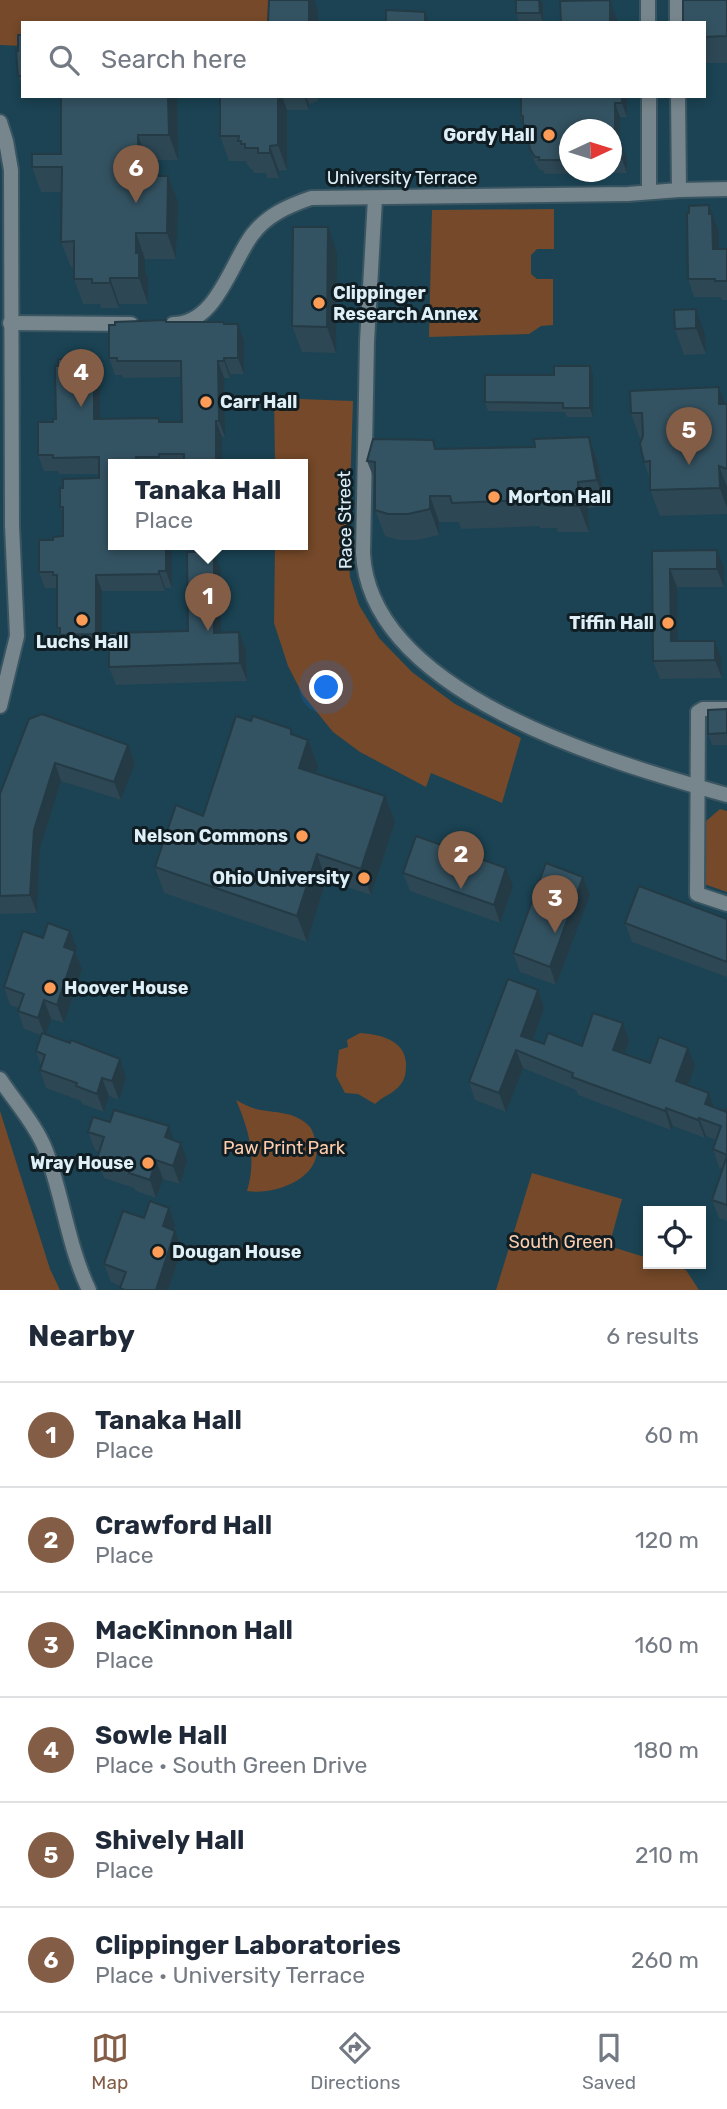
<!DOCTYPE html>
<html lang="en">
<head>
<meta charset="utf-8">
<style>
  body { margin:0; font-family:Rubik,sans-serif; background:#f6f6f7; color:#1f2937 }
  .controls { position:absolute; right:21px; bottom:21px; display:grid; overflow:hidden; border-radius:0px; box-shadow:0 4px 10px #0003 }
  .controls button { width:63px; height:63px; display:grid; place-items:center; padding:0; border:0; border-bottom:2px solid #e0e1e3; background:#fff; color:#1f2937; font:35px sans-serif }
  .compass { position:absolute; left:559px; top:119px; width:63px; height:63px; border-radius:50%; background:#fff; box-shadow:0 4px 10px #0003; rotate:86deg }
  .you { position:absolute; left:327px; top:688px; width:24px; height:24px; margin:-18px; border:5px solid #fff; border-radius:50%; background:#1a73e8; box-shadow:0 0 0 10px #1a73e833 }
  .badge { display:grid; place-items:center; width:46px; height:46px; border-radius:50%; background:#835d45; color:#fff; font-size:23px; font-weight:700 }
  .pin { position:absolute; translate:-50% -58px; filter:drop-shadow(0 2px 4px #0008) }
  .pin::after { content:''; position:absolute; top:37px; width:24px; height:21px; background:inherit; clip-path:polygon(0 0,100% 0,50% 100%) }
  .popup { position:absolute; left:108px; top:459px; width:200px; height:91px; box-sizing:border-box; display:grid; place-content:center; border-radius:0px; background:#fff; filter:drop-shadow(0 2px 5px #0005); font-size:23px; white-space:nowrap; color:#747a83 }
  .popup b { font-size:26px; color:#1f2937 }
  .popup::after { content:''; position:absolute; left:50%; top:100%; margin-left:-14px; border:14px solid transparent; border-top-color:#fff }
  .list { margin:0; padding:0; list-style:none }
  h2 { display:flex; justify-content:space-between; align-items:center; height:91px; margin:0; padding:0 28px; font-size:30px }
  h2 small { font-size:23px; font-weight:400; color:#747a83 }
  .list li { display:grid; grid-template-columns:46px 1fr auto; gap:21px; align-items:center; box-sizing:border-box; height:105px; padding:0 28px; border-top:2px solid #e0e1e3 }
  .list b { display:block; font-size:26px; white-space:nowrap }
  .list p { margin:0; font-size:23px; white-space:nowrap; color:#747a83 }
  .list em { font-size:23px; font-style:normal; color:#747a83 }
  .icon { flex:none; width:38px; height:38px; fill:none; stroke:currentColor; stroke-width:2; stroke-linecap:round; stroke-linejoin:round }
  .map { position:relative; flex:none; width:727px; height:1290px; overflow:hidden }
  .search { position:absolute; background:#fff; box-shadow:0 4px 10px #0003; left:21px; right:21px; top:21px; height:77px; display:flex; align-items:center; gap:18px; box-sizing:border-box; padding:0 24px; border-radius:0px; color:#747a83; font-size:26px }
  .sheet { height:721px; background:#fff }
  nav { display:flex; justify-content:space-around; align-items:center; box-sizing:border-box; height:98px; border-top:2px solid #e0e1e3; background:#fff; font-size:19px; color:#747a83 }
  nav a { display:grid; justify-items:center; gap:4px }
  nav .on { color:#835d45 }
  .map>svg:first-child { display:block }
  .built { fill:#1b4353; fill-rule:evenodd }
  .green { fill:#754929 }
  .lines { fill:none; stroke-linecap:round; stroke-linejoin:round }
  .minor-casing { stroke:#395562; stroke-width:18 }
  .minor { stroke:#77858c; stroke-width:14 }
  .wall { fill:#2d4754; fill-rule:evenodd }
  .shaded-wall { fill:#243a45 }
  .building { fill:#345362; stroke:#243a45; stroke-width:2 }
  .poi-dot { fill:#fd9c56; stroke:#101d23; stroke-width:2.5 }
  .labels { text-anchor:middle; stroke-width:6; stroke-linejoin:round; paint-order:stroke }
  .poi-label { font-size:18px; font-weight:bold; fill:#deeff8; stroke:#101d23; text-anchor:end }
  .street-label { font-size:18px; fill:#deeff8; stroke:#101d23 }
  .park-label { font-size:18px; fill:#fdccac; stroke:#101d23 }
</style>
</head>
<body>
<div class="map">
<svg width="727" height="1290" viewBox="0 0 727 1290">
  <rect width="100%" height="100%" fill="#193845"/>
  <path class="built" d="M0,0H727V1290H0ZM23,23H704V96H23ZM570,130H612V172H570ZM114,465H302V545H114ZM648,1211H701V1264H648Z"/>
  <g class="green">
    <path d="M0,0H280L267,23H23V46L0,45Z"/>
    <path d="M554,209V249H537L531,255V274L537,279H553V325L541,326L529,334L429,337L432,210Z"/>
    <path d="M274,398L353,401L348,550L350,577L359,605L379,638L412,672L455,704L521,738L502,803L431,773L426,787L360,752L333,732L303,695L288,666L274,623L275,545H302V465H275Z"/>
    <path d="M720,809L727,811V892L704,884L705,822Z"/>
    <path d="M360,1033C379,1034 405,1040 406,1063C406,1071 406,1077 401,1084C395,1093 383,1096 375,1104L358,1094L345,1093L336,1076L339,1050L348,1047L347,1040Z"/>
    <path d="M236,1100C242,1103 249,1107 256,1109C273,1113 293,1111 307,1124C313,1129 314,1136 316,1143C324,1178 274,1196 247,1191C257,1158 249,1130 236,1100Z"/>
    <path d="M0,1111L50,1269L60,1290H0Z"/>
    <path d="M532,1173L622,1199L609,1246L648,1258V1264H666L686,1270L699,1290H496Z"/>
  </g>
  <g class="lines">
    <defs>
      <g id="minor">
        <path d="M648,0V23"/>
        <path d="M677,0V23"/>
        <path d="M678,96L679,190"/>
        <path d="M0,122L6,141L11,170L12,526L17,636L0,706"/>
        <path d="M649,192V96"/>
        <path d="M375,198L367,342L363,553C370,695 614,763 727,795"/>
        <path d="M10,323L131,324"/>
        <path d="M173,324C216,324 230,265 252,235C267,215 288,206 311,198L628,194L679,190L727,189"/>
        <path d="M727,709H703L698,712L697,894L727,904"/>
        <path d="M0,1079C15,1102 36,1125 46,1151C63,1197 68,1246 89,1290"/>
      </g>
    </defs>
    <use href="#minor" class="minor-casing"/>
    <use href="#minor" class="minor"/>
  </g>
  <g class="wall">
    <path d="M539,0H541L543,5V22H519L516,13Z"/>
    <path d="M727,0V63H707L705,60H704V23Z"/>
    <path d="M23,35V89L18,76V51Z"/>
    <path d="M177,96L178,160H147V176H168L178,202L176,259H145V271L148,279V304H119V308H101L100,304H83L74,279V267H71L61,242L62,192H41L32,167L61,154Z"/>
    <path d="M220,96H318V101L309,104V110H287V170L279,171V178H267L266,173H254L252,169H250L249,166H248L246,161H229L220,136Z"/>
    <path d="M627,100V117H620V144H622L627,158V173L544,174L543,170H540L535,163L530,149L521,116ZM570,130H612V172H570Z"/>
    <path d="M709,205L719,232V249H727V300H722L721,297H694L688,279Z"/>
    <path d="M337,253L336,353L302,352L292,326Z"/>
    <path d="M674,310L705,335L706,354L684,355L675,329Z"/>
    <path d="M166,322L225,324L244,341V374H230V378H224L225,437H222V465H114V545H169L172,555V588H165V591H102V651H66L57,628V588H45L39,572L53,540L63,536V514L60,507L63,488L99,478V474H59L58,471H44L38,455L53,422L56,419L58,366L100,375V419L160,422H182L181,377L123,378L122,375H115L109,358Z"/>
    <path d="M593,375V417H567L565,412L488,411L485,402Z"/>
    <path d="M727,404V514L660,516L650,490V479L644,462L641,439H640L631,413Z"/>
    <path d="M589,437L598,464L606,506L588,508L589,532H558L557,528H540V526L461,529L459,522H439V535L418,540H398L385,536L375,510V481L367,461L437,449L535,447Z"/>
    <path d="M652,551L724,568V587H677V641L721,659L722,678L660,679L653,661Z"/>
    <path d="M221,571V633L239,632L246,650L247,681L116,685L109,667L188,631Z"/>
    <path d="M727,709V745H712L708,734Z"/>
    <path d="M29,719L128,745L135,763L121,800L61,781L40,848L37,913L0,914V794Z"/>
    <path d="M294,735L308,740L318,766L315,773L395,822L371,895L326,880L307,942L164,893L155,867Z"/>
    <path d="M506,868L513,886L500,923L410,891L403,873Z"/>
    <path d="M583,877L590,895L556,985L520,972L513,953Z"/>
    <path d="M727,919V977L632,942L625,923Z"/>
    <path d="M77,949L75,952L82,969L64,1023L51,1019L45,1034L126,1078L119,1100L109,1096L104,1112L82,1104L81,1101L46,1088L40,1070L41,1066L36,1051L41,1035L24,1029L18,1011L19,1008L10,1005L4,987Z"/>
    <path d="M538,990L544,1008L533,1040L544,1044L582,1046L623,1023L629,1041L625,1054L650,1063L695,1066L688,1085L714,1107L726,1112L727,1108V1221L719,1218L712,1200L723,1169L719,1167L713,1149L716,1140L706,1136L705,1138L673,1126L671,1130L578,1095L576,1090L523,1068L506,1112L475,1100L469,1082Z"/>
    <path d="M110,1122L174,1140L187,1161L180,1184L163,1179L156,1198L136,1191L134,1188L104,1178L97,1159L99,1152L95,1150L88,1132Z"/>
    <path d="M144,1218L175,1226L174,1231L182,1249L168,1290H121V1286L111,1282L104,1264Z"/>
  </g>
  <g class="shaded-wall">
    <path d="M309,0H314L318,11V23H309Z"/>
    <path d="M539,0H541L543,5V22L540,13Z"/>
    <path d="M610,0L618,23H610Z"/>
    <path d="M425,12L429,23H425Z"/>
    <path d="M168,96H177L178,160L169,135Z"/>
    <path d="M278,96H282L287,110V170L278,145Z"/>
    <path d="M304,96H306L309,104V110Z"/>
    <path d="M622,96H626L627,100V117L622,103Z"/>
    <path d="M615,103L620,117V158L615,144Z"/>
    <path d="M138,135L147,160V202L138,176Z"/>
    <path d="M622,144L627,158V173L622,159Z"/>
    <path d="M270,146L279,171V178L270,153Z"/>
    <path d="M168,176L178,202L176,259L167,233Z"/>
    <path d="M709,205L719,232V268L713,249Z"/>
    <path d="M328,227L337,253L336,353L327,327Z"/>
    <path d="M136,233L145,259V271L148,279V304L139,278L136,253Z"/>
    <path d="M110,278L119,304V308L110,283Z"/>
    <path d="M696,309L705,335L706,354L696,328Z"/>
    <path d="M238,324L244,341V374L238,358Z"/>
    <path d="M224,358L230,374V378L224,361Z"/>
    <path d="M94,359L100,375V435L94,419Z"/>
    <path d="M218,361L224,378L225,437L219,421Z"/>
    <path d="M590,366L593,375V417L590,408Z"/>
    <path d="M719,387L727,410L719,404Z"/>
    <path d="M216,421L222,437V465H218L216,460Z"/>
    <path d="M589,437L598,464L606,506L597,480Z"/>
    <path d="M719,466L727,487V508L720,488Z"/>
    <path d="M578,482L588,508L589,532L579,506Z"/>
    <path d="M430,496L439,522V535L430,509Z"/>
    <path d="M166,545H169L172,555V588L166,571Z"/>
    <path d="M717,550L724,568V587L717,569Z"/>
    <path d="M214,552L221,571V651L214,633Z"/>
    <path d="M670,569L677,587L678,659L671,641Z"/>
    <path d="M159,571L165,588V591L159,574Z"/>
    <path d="M96,575L102,591V651L96,634Z"/>
    <path d="M239,632L246,650L247,681L240,663Z"/>
    <path d="M715,641L721,659L722,678L715,660Z"/>
    <path d="M308,740L318,766L309,794L299,768Z"/>
    <path d="M128,745L135,763L121,800L114,782Z"/>
    <path d="M55,763L61,781L40,848L37,913L30,895L34,830Z"/>
    <path d="M385,796L395,822L371,895L361,869Z"/>
    <path d="M317,854L326,880L307,942L297,916Z"/>
    <path d="M506,868L513,886L500,923L494,905Z"/>
    <path d="M583,877L590,895L556,985L550,967Z"/>
    <path d="M70,931L77,949L75,952L82,969L64,1023L57,1005L64,947Z"/>
    <path d="M538,990L544,1008L528,1054L521,1036Z"/>
    <path d="M44,1000L51,1019L45,1036L38,1018Z"/>
    <path d="M623,1023L629,1041L620,1068L613,1050Z"/>
    <path d="M688,1048L695,1066L683,1099L676,1081Z"/>
    <path d="M516,1050L523,1068L506,1112L499,1093Z"/>
    <path d="M120,1059L126,1078L119,1100L112,1081Z"/>
    <path d="M102,1078L109,1096L104,1112L97,1094Z"/>
    <path d="M709,1093L715,1111L705,1104Z"/>
    <path d="M666,1108L673,1126L671,1130L665,1111Z"/>
    <path d="M699,1118L706,1136L705,1138L698,1120Z"/>
    <path d="M169,1126L175,1145L165,1137Z"/>
    <path d="M181,1143L187,1161L180,1184L173,1166Z"/>
    <path d="M156,1160L163,1179L156,1198L150,1180Z"/>
    <path d="M169,1208L175,1226L170,1244L163,1226Z"/>
    <path d="M175,1231L182,1249L168,1290H156Z"/>
  </g>
  <g class="building">
    <path d="M269,0H309V23H268Z"/>
    <path d="M516,0H539L540,13H516Z"/>
    <path d="M610,0V23H561L560,1Z"/>
    <path d="M683,0H727V36L704,37V23H683Z"/>
    <path d="M386,10L425,12V23H386Z"/>
    <path d="M18,35H23V76H18L16,51H18Z"/>
    <path d="M61,96H168L169,135H138V176H168L167,233H136V253H139V278H110V283H92V279H74V241L61,242L62,167H32V154H61Z"/>
    <path d="M220,96H278V145L270,146V153H258V148H245V144H241V141H238L239,136H220Z"/>
    <path d="M521,96H622V103H615V144H622V159H612V130H570V160H539V157H535L530,149L525,125H523V116H521Z"/>
    <path d="M709,205V214H712L713,249H727V281H715V279H688L687,213H689V206Z"/>
    <path d="M293,227H328L327,327L292,326Z"/>
    <path d="M696,309V328L675,329L674,310Z"/>
    <path d="M166,320V322H224V324H238V358H224V361H218L219,421H216V460L184,461V454H159V457H136V465H114V545H166V571H159V574L96,575V634L60,635V628H57V575H53V572H39V540H53V537L63,536V507H60V488H63V479L99,478V457L53,458V455H38V422H53V419H56L55,366H58V359H94V419L159,418V422H182L181,361H117V358H109V325H115V322Z"/>
    <path d="M554,366H590V408H563V403L485,402V375H554Z"/>
    <path d="M719,387V404H727V469L719,466L720,488L650,490V461L644,462L640,444L643,435L642,413H631L630,391Z"/>
    <path d="M589,437L597,480L578,482L579,506H549V502H531V500L452,503L450,496H430V509L408,514H388L375,510V462L367,461L373,439L433,440L435,449L535,447L534,439Z"/>
    <path d="M717,550V569H670L671,641H715V660L653,661L652,551Z"/>
    <path d="M187,552H214V633L239,632L240,663L109,667V633L188,631Z"/>
    <path d="M727,709V733L708,734V710Z"/>
    <path d="M42,714L128,745L114,782L55,763L34,830L30,895L0,896V794L29,719Z"/>
    <path d="M236,716L251,721L253,716L291,729V734L308,740L299,768L385,796L361,869L317,854L297,916L155,867L176,805L203,816Z"/>
    <path d="M416,836L506,868L494,905L403,873Z"/>
    <path d="M546,863L583,877L550,967L513,953Z"/>
    <path d="M639,886L727,919V962L625,923Z"/>
    <path d="M48,923L70,931L64,947L75,951L57,1005L44,1000L38,1018L18,1011L24,994L4,987L23,931L43,938Z"/>
    <path d="M508,979L538,990L521,1036L544,1044L548,1033L582,1046L593,1013L623,1023L613,1050L650,1063L659,1037L688,1048L676,1081L709,1093L705,1104L726,1112L727,1108V1155L713,1149L721,1126L699,1118L698,1120L666,1108L665,1111L572,1077L573,1073L516,1050L499,1093L469,1082Z"/>
    <path d="M42,1033L70,1043L71,1040L120,1059L112,1081L102,1078L97,1094L76,1086L77,1083L40,1070L45,1055L36,1051Z"/>
    <path d="M114,1110L169,1126L165,1137L181,1143L173,1166L156,1160L150,1180L129,1173L130,1170L97,1159L104,1137L88,1132L93,1117L110,1122Z"/>
    <path d="M727,1156V1205L712,1200Z"/>
    <path d="M150,1201L169,1208L163,1226L175,1231L156,1290H125L120,1288L126,1272L104,1264L123,1211L144,1218Z"/>
  </g>
  <g class="poi-dot">
    <circle cx="549" cy="135" r="7"/>
    <circle cx="319" cy="303" r="7"/>
    <circle cx="206" cy="402" r="7"/>
    <circle cx="494" cy="497" r="7"/>
    <circle cx="82" cy="620" r="7"/>
    <circle cx="668" cy="623" r="7"/>
    <circle cx="302" cy="836" r="7"/>
    <circle cx="364" cy="878" r="7"/>
    <circle cx="50" cy="988" r="7"/>
    <circle cx="148" cy="1163" r="7"/>
    <circle cx="158" cy="1252" r="7"/>
  </g>
  <g class="labels">
    <g class="poi-label">
      <text x="535" y="141">Gordy Hall</text>
      <text x="333" y="299" text-anchor="start">Clippinger<tspan x="333" dy="21">Research Annex</tspan></text>
      <text x="220" y="408" text-anchor="start">Carr Hall</text>
      <text x="508" y="503" text-anchor="start">Morton Hall</text>
      <text x="654" y="629">Tiffin Hall</text>
      <text x="82" y="648" text-anchor="middle">Luchs Hall</text>
      <text x="288" y="842">Nelson Commons</text>
      <text x="350" y="884">Ohio University</text>
      <text x="64" y="994" text-anchor="start">Hoover House</text>
      <text x="134" y="1169">Wray House</text>
      <text x="172" y="1258" text-anchor="start">Dougan House</text>
    </g>
    <g class="street-label">
      <text x="402" y="184">University Terrace</text>
      <text transform="translate(345 520) rotate(-91)" y="6">Race Street</text>
    </g>
    <g class="park-label">
      <text x="284" y="1154">Paw Print Park</text>
      <text x="561" y="1248">South Green</text>
    </g>
  </g>
</svg>
<div class="controls">
<button><svg class="icon" aria-label="locate" viewBox="0 0 24 24"><circle cx="12" cy="12" r="6"/><path d="M12 2v4M12 18v4M2 12h4M18 12h4"/></svg></button>
</div>
<svg class="compass" viewBox="-18 -18 36 36"><path d="M0-13l5 13h-10z" fill="#e53935"/><path d="M0 13l5-13h-10z" fill="#747a83"/></svg>
<div class="you"></div>
<div class="pin badge" style="left:208px;top:631px">1</div>
<div class="popup"><b>Tanaka Hall</b>Place</div>
<div class="pin badge" style="left:461px;top:889px">2</div>
<div class="pin badge" style="left:555px;top:933px">3</div>
<div class="pin badge" style="left:81px;top:407px">4</div>
<div class="pin badge" style="left:689px;top:465px">5</div>
<div class="pin badge" style="left:136px;top:203px">6</div>
<div class="search"><svg class="icon" aria-label="search" viewBox="0 0 24 24"><circle cx="10" cy="10" r="6"/><path d="M15 15l6 6"/></svg>Search here</div>
</div>
<section class="sheet">
<h2>Nearby<small>6 results</small></h2>
<ul class="list">
<li><span class="badge">1</span><div><b>Tanaka Hall</b><p>Place</p></div><em>60 m</em></li>
<li><span class="badge">2</span><div><b>Crawford Hall</b><p>Place</p></div><em>120 m</em></li>
<li><span class="badge">3</span><div><b>MacKinnon Hall</b><p>Place</p></div><em>160 m</em></li>
<li><span class="badge">4</span><div><b>Sowle Hall</b><p>Place · South Green Drive</p></div><em>180 m</em></li>
<li><span class="badge">5</span><div><b>Shively Hall</b><p>Place</p></div><em>210 m</em></li>
<li><span class="badge">6</span><div><b>Clippinger Laboratories</b><p>Place · University Terrace</p></div><em>260 m</em></li>
</ul>
</section>
<nav>
<a class="on"><svg class="icon" aria-label="map" viewBox="0 0 24 24"><path d="M3 6l6-2 6 2 6-2v14l-6 2-6-2-6 2zM9 4v14M15 6v14"/></svg>Map</a>
<a><svg class="icon" aria-label="directions" viewBox="0 0 24 24"><path d="M12 3l9 9-9 9-9-9zM9 14v-3h6M13 9l2 2-2 2"/></svg>Directions</a>
<a><svg class="icon" aria-label="saved" viewBox="0 0 24 24"><path d="M7 4h10v16l-5-4-5 4z"/></svg>Saved</a>
</nav>
</body>
</html>
